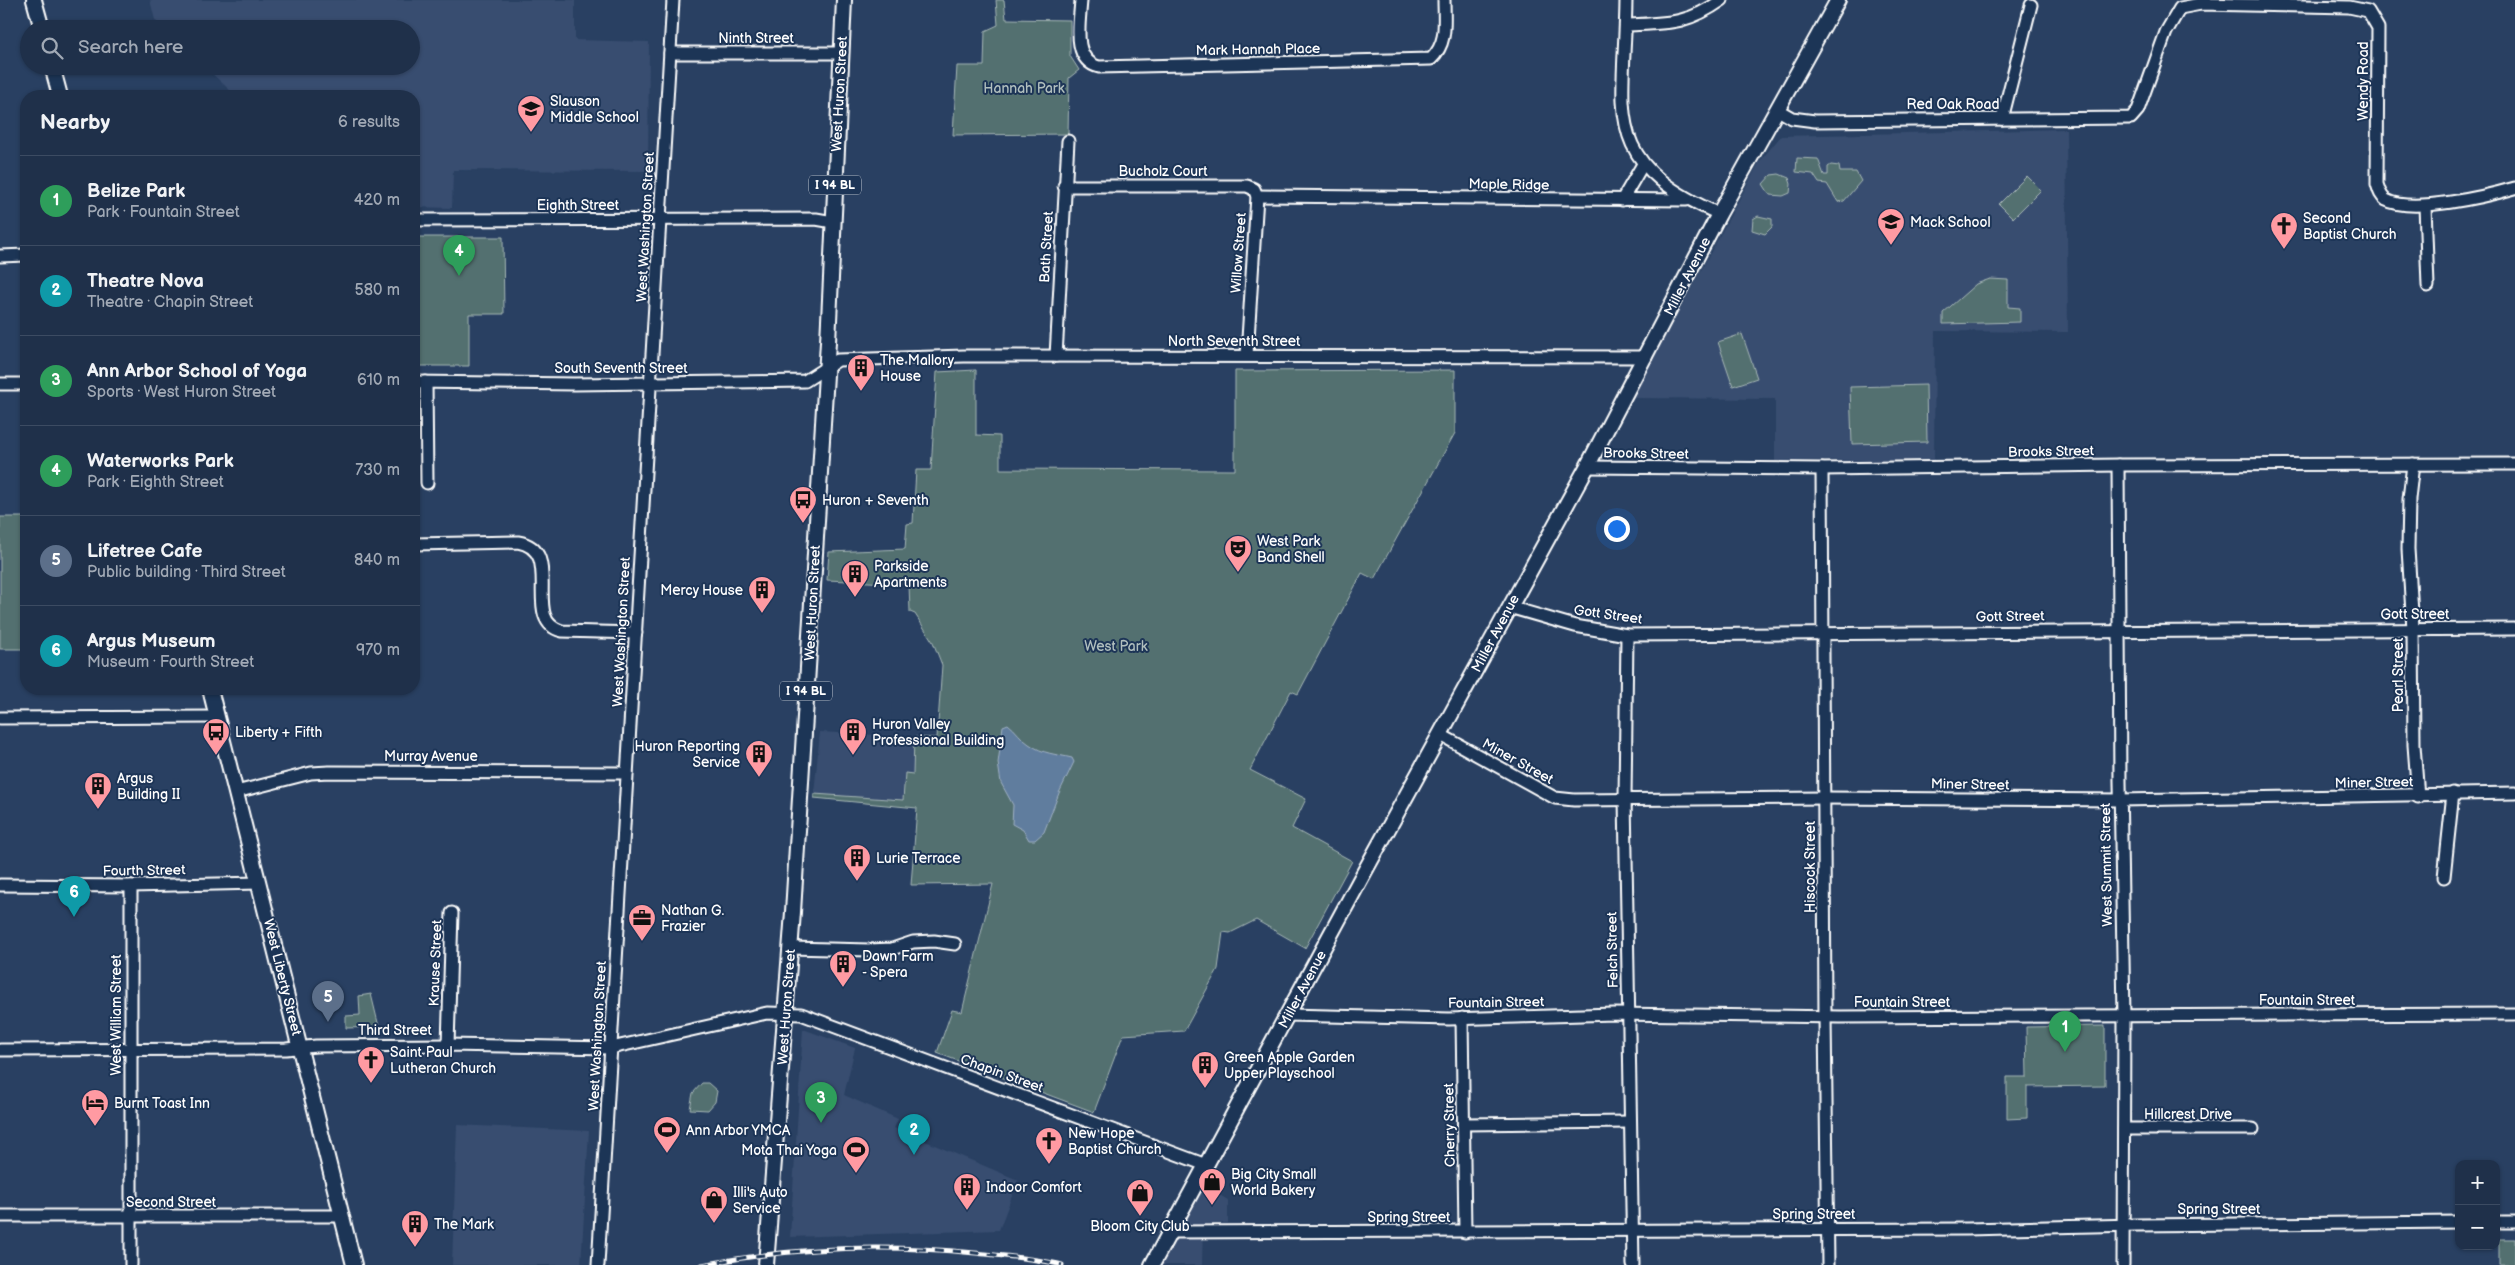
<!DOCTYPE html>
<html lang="en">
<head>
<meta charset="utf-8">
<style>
  body { margin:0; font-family:"Balsamiq Sans",sans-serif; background:#2c3c54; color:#f1f3f6 }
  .controls { position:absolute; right:15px; bottom:15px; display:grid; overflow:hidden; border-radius:10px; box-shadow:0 1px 4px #0004 }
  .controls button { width:45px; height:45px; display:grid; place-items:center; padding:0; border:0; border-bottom:1px solid #3c4b62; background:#1f304a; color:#f1f3f6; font:25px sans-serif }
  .you { position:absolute; left:1616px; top:528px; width:18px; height:18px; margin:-12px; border:4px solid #fff; border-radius:50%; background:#1a73e8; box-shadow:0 0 0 8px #1a73e833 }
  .badge { display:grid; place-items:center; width:32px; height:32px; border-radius:50%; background:#e69b98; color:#fff; font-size:16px; font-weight:700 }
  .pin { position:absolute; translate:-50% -41px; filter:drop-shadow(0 1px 2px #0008) }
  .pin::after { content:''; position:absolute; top:26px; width:18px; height:15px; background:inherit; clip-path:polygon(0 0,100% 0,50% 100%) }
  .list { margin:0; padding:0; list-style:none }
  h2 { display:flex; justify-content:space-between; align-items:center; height:65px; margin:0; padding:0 20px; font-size:21px }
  h2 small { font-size:16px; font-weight:400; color:#a1a9b5 }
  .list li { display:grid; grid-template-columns:32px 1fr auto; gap:15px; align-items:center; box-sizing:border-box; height:90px; padding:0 20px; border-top:1px solid #3c4b62 }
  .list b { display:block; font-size:19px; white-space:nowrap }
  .list p { margin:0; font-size:16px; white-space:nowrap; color:#a1a9b5 }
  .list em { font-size:16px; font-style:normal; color:#a1a9b5 }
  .icon { flex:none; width:28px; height:28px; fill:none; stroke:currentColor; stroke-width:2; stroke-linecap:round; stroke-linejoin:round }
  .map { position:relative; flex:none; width:2515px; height:1265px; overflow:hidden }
  .search { position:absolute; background:#1f304a; box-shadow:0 1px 4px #0004; left:20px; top:20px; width:400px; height:55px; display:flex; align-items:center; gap:12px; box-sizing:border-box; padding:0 18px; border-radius:28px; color:#a1a9b5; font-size:19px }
  .panel { position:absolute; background:#1f304a; box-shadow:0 1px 4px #0004; left:20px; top:90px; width:400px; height:605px; border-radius:20px }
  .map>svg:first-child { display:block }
  .built { fill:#384d70 }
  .green { fill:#52706f; stroke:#a8b8b7 }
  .water { fill:#617d9e; stroke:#a0b1c5 }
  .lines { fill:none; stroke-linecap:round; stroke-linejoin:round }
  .minor-casing { stroke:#fff; stroke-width:15 }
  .major-casing { stroke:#fff; stroke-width:18 }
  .minor { stroke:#1d3557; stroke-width:11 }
  .major { stroke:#1d3557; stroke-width:14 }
  .rail-casing { stroke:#fff; stroke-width:5 }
  .rail { stroke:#1d3557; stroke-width:3; stroke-dasharray:9; stroke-linecap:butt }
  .labels { text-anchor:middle; stroke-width:4; stroke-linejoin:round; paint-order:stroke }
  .shield { fill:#1d3557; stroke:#bbc2cd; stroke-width:1 }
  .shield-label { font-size:12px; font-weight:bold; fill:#fff }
  .street-label { font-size:14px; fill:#fff; stroke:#1d3557 }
  .park-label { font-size:14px; fill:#b1bfbe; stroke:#1d3557 }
  .poi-label { font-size:14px; fill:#fff; stroke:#1d3557; text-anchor:start }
</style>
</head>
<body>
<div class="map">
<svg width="2515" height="1265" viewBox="0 0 2515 1265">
  <rect width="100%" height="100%" fill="#294062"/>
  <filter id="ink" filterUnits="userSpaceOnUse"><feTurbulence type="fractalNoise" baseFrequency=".02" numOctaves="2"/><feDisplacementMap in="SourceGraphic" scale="10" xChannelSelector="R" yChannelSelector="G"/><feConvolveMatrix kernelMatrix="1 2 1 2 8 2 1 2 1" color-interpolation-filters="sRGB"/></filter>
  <g filter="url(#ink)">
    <g class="built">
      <path d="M150,0H575V40L649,42L648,171L453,170L452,208L414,207V96H236L204,66H411V29H164L155,20Z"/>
      <path d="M2066,129L2068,332L1935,331L1934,460L1775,461V399L1632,398L1760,161L1781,136Z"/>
      <path d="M820,732L914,737L913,775L905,774L903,800L814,794Z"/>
      <path d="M803,1029L855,1048L844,1095L898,1119L894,1128L1018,1180L999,1230L790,1237Z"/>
      <path d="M457,1125L589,1131L581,1265H452Z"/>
      <path d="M1202,1185L1228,1200V1223L1203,1224L1202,1265H1158Z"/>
    </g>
    <g class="green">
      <path d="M996,0H1004L1006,19L1070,20V56L1079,70L1069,78L1068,134L953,135L957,66H984L985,31L998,25Z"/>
      <path d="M1797,158L1818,159L1824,175H1828V167L1831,165L1839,166L1840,172H1856L1861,181L1844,201L1838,202L1827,184L1819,183L1813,174L1796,172Z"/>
      <path d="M1779,174L1789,178L1791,184L1790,193L1783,196L1770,195L1763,184L1771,175Z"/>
      <path d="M2027,176L2041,190L2013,218L1999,204Z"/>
      <path d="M1758,216L1772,219V227L1765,234L1752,230L1753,219Z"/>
      <path d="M414,237H503L504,314H469V366H414Z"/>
      <path d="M1990,279L2008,280V307L2020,308V322L1943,324V313L1976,284Z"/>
      <path d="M1742,334L1757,378L1733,386L1718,342Z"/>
      <path d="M976,370V435L1000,436V469L1235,470V371L1455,370V433L1374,579L1362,573L1298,694L1291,691L1250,770L1306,799L1292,828L1352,861L1305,948L1256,920L1230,933L1223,932L1218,969L1184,1031L1123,1035L1094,1112L937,1053L952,1010L962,1012L993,884L911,885L917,808L814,798V794L903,800L905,773L913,774L914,737L937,738L942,665L933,642L915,614L910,612L909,584L827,580L829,552L905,549L907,524L913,523L916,470H931L937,372Z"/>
      <path d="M1926,385L1927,442L1852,444L1850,387Z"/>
      <rect x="0" y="517" width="26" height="132"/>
      <path d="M371,994L379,1027L346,1028V1016L360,1015L359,996Z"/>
      <path d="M2105,1026V1086L2027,1087V1118L2007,1119V1077H2027L2026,1027Z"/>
      <path d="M702,1083H708L717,1091L715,1102L708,1110L690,1109L693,1093Z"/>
      <rect x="2499" y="1239" width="16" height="26"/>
    </g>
    <path class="water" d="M1008,724C1016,730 1021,739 1029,744C1043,754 1056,754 1072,758L1074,762L1059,793L1044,832L1035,840H1029L1023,830L1012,824L1013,805L1001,783L998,763L1003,726Z"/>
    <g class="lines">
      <defs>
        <g id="minor">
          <path d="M1081,0C1080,21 1071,60 1099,67L1431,59C1448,43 1444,22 1444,0"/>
          <path d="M1626,0C1625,111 1598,161 1719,214"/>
          <path d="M1626,25C1667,23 1687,25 1722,0"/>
          <path d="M670,53H842"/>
          <path d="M1778,110L1792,118L1815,121L2131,118L2138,110L2166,32L2180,8L2201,4L2349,7L2368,11L2378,28L2377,184C2379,190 2380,196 2386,200C2412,214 2487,196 2515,188"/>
          <path d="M2002,119L2031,5"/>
          <path d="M1064,186H1247L1254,189L1257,196L1247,355"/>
          <path d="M1257,196L1686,200"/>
          <path d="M1622,200L1643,164"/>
          <path d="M2425,206L2428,286"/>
          <path d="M414,220L816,219L833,222"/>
          <path d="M0,256L26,255"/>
          <path d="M1056,356L1068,141"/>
          <path d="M414,382L574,384L805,381L838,360L964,356L1646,357"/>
          <path d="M426,382L427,483"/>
          <path d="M0,384H26"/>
          <path d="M2413,464L2409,499L2408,549L2413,629L2414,745L2418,797"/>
          <path d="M2118,465L2120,782L2124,1016L2123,1265"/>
          <path d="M1587,467L1822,469L2118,465L2515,464"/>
          <path d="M1822,469L1825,1017L1828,1265"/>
          <path d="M414,544L518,542C566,550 520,621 562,631L636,633"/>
          <path d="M1509,607L1575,626L1627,635L2515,629"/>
          <path d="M1627,635L1625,798L1633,1265"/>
          <path d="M0,718L217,717"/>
          <path d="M1441,735L1555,798L1574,800L1825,798L2120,800L2515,793"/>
          <path d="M236,792L311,773L329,772L627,773"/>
          <path d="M2444,877L2453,793"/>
          <path d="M0,885L131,886L259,883"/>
          <path d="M791,948L869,950L892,949L913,942L934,941L955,944"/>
          <path d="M1288,1015L1449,1019L1614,1014L1840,1017L2515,1014"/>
          <path d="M1462,1018L1465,1232"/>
          <path d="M448,1045L452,913"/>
          <path d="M0,1050L286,1049L316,1046L448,1045L611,1048L767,1013L801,1014L1206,1165"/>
          <path d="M1464,1124L1630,1122"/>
          <path d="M2124,1129H2253"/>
          <path d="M0,1216H342"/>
          <path d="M2496,1222H2515"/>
          <path d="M1170,1232L1967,1229L2137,1225L2459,1222"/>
          <path d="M131,1265V886"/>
          <path d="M598,1265L673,0"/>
        </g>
        <g id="major">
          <path d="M34,0L42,29"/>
          <path d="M52,66L60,96"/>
          <path d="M210,689L354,1265"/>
          <path d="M766,1265L793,912L828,342L844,0"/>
          <path d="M1152,1265L1360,880L1587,467L1719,214L1838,0"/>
        </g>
      </defs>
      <use href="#minor" class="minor-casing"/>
      <use href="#major" class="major-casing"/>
      <use href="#minor" class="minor"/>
      <use href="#major" class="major"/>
      <defs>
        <path id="rail" d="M702,1265C792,1247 884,1244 975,1253C1004,1256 1034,1258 1062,1265"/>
      </defs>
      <use href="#rail" class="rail-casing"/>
      <use href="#rail" class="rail"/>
    </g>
  </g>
  <defs>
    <symbol id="school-pin" viewBox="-11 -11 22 30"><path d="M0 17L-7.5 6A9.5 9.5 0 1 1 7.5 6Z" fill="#ff9aa2" stroke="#1d3557"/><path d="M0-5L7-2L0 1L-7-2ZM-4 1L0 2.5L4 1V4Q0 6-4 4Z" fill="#111"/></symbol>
    <symbol id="church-pin" viewBox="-11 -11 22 30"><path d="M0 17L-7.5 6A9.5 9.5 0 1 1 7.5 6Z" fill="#ff9aa2" stroke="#1d3557"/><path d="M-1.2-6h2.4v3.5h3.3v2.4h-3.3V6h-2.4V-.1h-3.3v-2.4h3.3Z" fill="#111"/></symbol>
    <symbol id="building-pin" viewBox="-11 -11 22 30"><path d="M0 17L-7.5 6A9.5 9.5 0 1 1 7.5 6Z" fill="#ff9aa2" stroke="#1d3557"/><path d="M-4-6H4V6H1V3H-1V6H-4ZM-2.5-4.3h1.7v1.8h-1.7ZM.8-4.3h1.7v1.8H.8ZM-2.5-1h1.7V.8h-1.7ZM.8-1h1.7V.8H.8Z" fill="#111"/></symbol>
    <symbol id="bus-pin" viewBox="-11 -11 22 30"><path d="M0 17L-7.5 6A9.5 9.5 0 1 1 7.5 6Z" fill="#ff9aa2" stroke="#1d3557"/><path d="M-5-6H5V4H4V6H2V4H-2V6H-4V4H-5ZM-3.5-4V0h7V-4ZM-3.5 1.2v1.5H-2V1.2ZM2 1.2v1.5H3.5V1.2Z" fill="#111"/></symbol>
    <symbol id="theatre-pin" viewBox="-11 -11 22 30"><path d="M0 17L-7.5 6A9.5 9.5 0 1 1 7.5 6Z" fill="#ff9aa2" stroke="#1d3557"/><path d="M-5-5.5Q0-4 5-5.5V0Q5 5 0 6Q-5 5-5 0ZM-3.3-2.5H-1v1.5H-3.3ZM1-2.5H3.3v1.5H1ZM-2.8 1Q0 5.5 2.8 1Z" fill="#111"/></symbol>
    <symbol id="office-pin" viewBox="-11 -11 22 30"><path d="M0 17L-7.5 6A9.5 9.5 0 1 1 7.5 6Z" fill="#ff9aa2" stroke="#1d3557"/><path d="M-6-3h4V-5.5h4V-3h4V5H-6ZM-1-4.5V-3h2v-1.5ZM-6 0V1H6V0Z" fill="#111"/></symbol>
    <symbol id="hotel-pin" viewBox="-11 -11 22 30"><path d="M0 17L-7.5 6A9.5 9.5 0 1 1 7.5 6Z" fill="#ff9aa2" stroke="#1d3557"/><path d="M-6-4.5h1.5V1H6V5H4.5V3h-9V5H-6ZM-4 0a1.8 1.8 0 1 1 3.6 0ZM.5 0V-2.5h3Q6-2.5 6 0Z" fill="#111"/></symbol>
    <symbol id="stadium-pin" viewBox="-11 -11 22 30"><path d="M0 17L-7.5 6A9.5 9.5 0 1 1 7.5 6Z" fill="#ff9aa2" stroke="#1d3557"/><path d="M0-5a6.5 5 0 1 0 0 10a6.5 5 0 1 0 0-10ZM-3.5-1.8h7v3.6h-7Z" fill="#111"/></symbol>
    <symbol id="shop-pin" viewBox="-11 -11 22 30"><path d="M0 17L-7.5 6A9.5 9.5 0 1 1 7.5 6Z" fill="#ff9aa2" stroke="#1d3557"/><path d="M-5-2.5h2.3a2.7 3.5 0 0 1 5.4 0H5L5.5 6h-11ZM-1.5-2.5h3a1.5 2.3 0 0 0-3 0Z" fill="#111"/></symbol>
  </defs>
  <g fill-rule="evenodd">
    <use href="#school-pin" x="515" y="93" width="32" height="43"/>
    <use href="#school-pin" x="1875" y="206" width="32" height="43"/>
    <use href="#church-pin" x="2268" y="210" width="32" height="43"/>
    <use href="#building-pin" x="845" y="352" width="32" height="43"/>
    <use href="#bus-pin" x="787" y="484" width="32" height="43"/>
    <use href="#theatre-pin" x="1222" y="533" width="32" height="43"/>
    <use href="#building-pin" x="839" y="558" width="32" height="43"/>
    <use href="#building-pin" x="746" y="574" width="32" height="43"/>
    <use href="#bus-pin" x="200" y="716" width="32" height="43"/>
    <use href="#building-pin" x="837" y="716" width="32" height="43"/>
    <use href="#building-pin" x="743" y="738" width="32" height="43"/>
    <use href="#building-pin" x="82" y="770" width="32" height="43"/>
    <use href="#building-pin" x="841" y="842" width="32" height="43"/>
    <use href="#office-pin" x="626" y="902" width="32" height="43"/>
    <use href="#building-pin" x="827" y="948" width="32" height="43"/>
    <use href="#church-pin" x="355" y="1044" width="32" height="43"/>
    <use href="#building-pin" x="1189" y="1049" width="32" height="43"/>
    <use href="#hotel-pin" x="79" y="1087" width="32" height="43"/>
    <use href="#stadium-pin" x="651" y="1114" width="32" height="43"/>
    <use href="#church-pin" x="1033" y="1125" width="32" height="43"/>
    <use href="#stadium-pin" x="840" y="1134" width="32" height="43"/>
    <use href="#shop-pin" x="1196" y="1166" width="32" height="43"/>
    <use href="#building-pin" x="951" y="1171" width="32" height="43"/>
    <use href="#shop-pin" x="1124" y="1177" width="32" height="43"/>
    <use href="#shop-pin" x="698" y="1184" width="32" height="43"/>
    <use href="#building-pin" x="399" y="1208" width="32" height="43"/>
  </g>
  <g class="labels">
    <g class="shield">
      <rect x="809" y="175.5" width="52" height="19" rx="4"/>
      <rect x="780" y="681.5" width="52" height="19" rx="4"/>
    </g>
    <g class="shield-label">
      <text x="835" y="189">I 94 BL</text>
      <text x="806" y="695">I 94 BL</text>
    </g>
    <g class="street-label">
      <text x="756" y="43">Ninth Street</text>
      <text transform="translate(1258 49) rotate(-1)" y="5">Mark Hannah Place</text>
      <text transform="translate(2363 81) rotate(-90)" y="5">Wendy Road</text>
      <text transform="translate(839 94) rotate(-87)" y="5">West Huron Street</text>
      <text x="1953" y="109">Red Oak Road</text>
      <text x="1163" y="176">Bucholz Court</text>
      <text transform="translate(1509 184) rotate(1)" y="5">Maple Ridge</text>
      <text x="578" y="210">Eighth Street</text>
      <text transform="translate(645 227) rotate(-87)" y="5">West Washington Street</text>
      <text transform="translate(1046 247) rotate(-87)" y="5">Bath Street</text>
      <text transform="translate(1238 253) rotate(-86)" y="5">Willow Street</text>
      <text transform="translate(1687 276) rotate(-63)" y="5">Miller Avenue</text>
      <text x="1234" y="346">North Seventh Street</text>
      <text x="621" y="373">South Seventh Street</text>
      <text transform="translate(2051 451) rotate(-1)" y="5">Brooks Street</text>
      <text transform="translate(1646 453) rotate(1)" y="5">Brooks Street</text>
      <text transform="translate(812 603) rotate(-87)" y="5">West Huron Street</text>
      <text transform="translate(1608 614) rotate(8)" y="5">Gott Street</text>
      <text x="2415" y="619">Gott Street</text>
      <text transform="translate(2010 616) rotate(-1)" y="5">Gott Street</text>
      <text transform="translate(621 632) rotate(-87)" y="5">West Washington Street</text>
      <text transform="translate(1495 633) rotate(-62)" y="5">Miller Avenue</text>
      <text transform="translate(2398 675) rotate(-90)" y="5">Pearl Street</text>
      <text x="431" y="761">Murray Avenue</text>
      <text transform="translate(1518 761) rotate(29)" y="5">Miner Street</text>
      <text transform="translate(2374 782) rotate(-1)" y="5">Miner Street</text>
      <text transform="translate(1970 784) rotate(1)" y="5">Miner Street</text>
      <text transform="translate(2106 865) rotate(-91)" y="5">West Summit Street</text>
      <text transform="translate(1810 867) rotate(-90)" y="5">Hiscock Street</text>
      <text transform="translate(144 870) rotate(-1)" y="5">Fourth Street</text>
      <text transform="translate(1612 950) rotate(-91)" y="5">Felch Street</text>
      <text transform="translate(435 963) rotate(-88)" y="5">Krause Street</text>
      <text transform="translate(283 977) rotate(76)" y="5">West Liberty Street</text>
      <text transform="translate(1302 989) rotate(-62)" y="5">Miller Avenue</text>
      <text x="2307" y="1005">Fountain Street</text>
      <text transform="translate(1496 1002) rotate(-1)" y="5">Fountain Street</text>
      <text x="1902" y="1007">Fountain Street</text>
      <text transform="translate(786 1007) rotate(-86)" y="5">West Huron Street</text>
      <text transform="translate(116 1015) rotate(-90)" y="5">West William Street</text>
      <text x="395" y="1035">Third Street</text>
      <text transform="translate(597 1036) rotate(-87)" y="5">West Washington Street</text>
      <text transform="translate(1002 1073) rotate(20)" y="5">Chapin Street</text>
      <text x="2188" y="1119">Hillcrest Drive</text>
      <text transform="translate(1449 1125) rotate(-91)" y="5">Cherry Street</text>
      <text x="171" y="1207">Second Street</text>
      <text x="2219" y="1214">Spring Street</text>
      <text x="1814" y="1219">Spring Street</text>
      <text x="1409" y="1222">Spring Street</text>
    </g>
    <g class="park-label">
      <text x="1024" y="93">Hannah Park</text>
      <text x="1116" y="651">West Park</text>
    </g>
    <g class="poi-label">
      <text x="550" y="106">Slauson<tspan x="550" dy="16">Middle School</tspan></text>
      <text x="2303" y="223">Second<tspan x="2303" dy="16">Baptist Church</tspan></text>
      <text x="1910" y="227">Mack School</text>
      <text x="880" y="365">The Mallory<tspan x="880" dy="16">House</tspan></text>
      <text x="822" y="505">Huron + Seventh</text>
      <text x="1257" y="546">West Park<tspan x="1257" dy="16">Band Shell</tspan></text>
      <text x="874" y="571">Parkside<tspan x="874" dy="16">Apartments</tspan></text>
      <text x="743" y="595" text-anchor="end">Mercy House</text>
      <text x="872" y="729">Huron Valley<tspan x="872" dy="16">Professional Building</tspan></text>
      <text x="235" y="737">Liberty + Fifth</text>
      <text x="740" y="751" text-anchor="end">Huron Reporting<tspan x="740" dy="16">Service</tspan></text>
      <text x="117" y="783">Argus<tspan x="117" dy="16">Building II</tspan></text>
      <text x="876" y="863">Lurie Terrace</text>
      <text x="661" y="915">Nathan G.<tspan x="661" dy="16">Frazier</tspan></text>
      <text x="862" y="961">Dawn Farm<tspan x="862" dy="16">- Spera</tspan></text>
      <text x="390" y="1057">Saint Paul<tspan x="390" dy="16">Lutheran Church</tspan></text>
      <text x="1224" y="1062">Green Apple Garden<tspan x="1224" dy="16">Upper Playschool</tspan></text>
      <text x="114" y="1108">Burnt Toast Inn</text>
      <text x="686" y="1135">Ann Arbor YMCA</text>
      <text x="1068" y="1138">New Hope<tspan x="1068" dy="16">Baptist Church</tspan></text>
      <text x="837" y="1155" text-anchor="end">Mota Thai Yoga</text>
      <text x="1231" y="1179">Big City Small<tspan x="1231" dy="16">World Bakery</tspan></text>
      <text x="986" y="1192">Indoor Comfort</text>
      <text x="733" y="1197">Illi's Auto<tspan x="733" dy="16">Service</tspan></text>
      <text x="434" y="1229">The Mark</text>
      <text x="1140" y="1231" text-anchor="middle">Bloom City Club</text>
    </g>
  </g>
</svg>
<div class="controls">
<button>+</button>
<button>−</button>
</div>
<div class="you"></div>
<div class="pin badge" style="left:2065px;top:1052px;background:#2e9e5b">1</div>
<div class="pin badge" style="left:914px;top:1155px;background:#0f9aa8">2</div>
<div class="pin badge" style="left:821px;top:1123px;background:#2e9e5b">3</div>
<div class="pin badge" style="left:459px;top:276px;background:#2e9e5b">4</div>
<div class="pin badge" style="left:328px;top:1022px;background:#5c6f8a">5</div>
<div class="pin badge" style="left:74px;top:917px;background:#0f9aa8">6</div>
<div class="search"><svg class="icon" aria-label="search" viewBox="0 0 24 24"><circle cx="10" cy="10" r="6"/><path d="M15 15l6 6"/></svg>Search here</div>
<section class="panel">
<h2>Nearby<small>6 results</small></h2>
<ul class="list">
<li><span class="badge" style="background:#2e9e5b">1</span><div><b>Belize Park</b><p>Park · Fountain Street</p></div><em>420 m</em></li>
<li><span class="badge" style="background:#0f9aa8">2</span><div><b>Theatre Nova</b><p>Theatre · Chapin Street</p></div><em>580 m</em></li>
<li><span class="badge" style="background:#2e9e5b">3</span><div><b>Ann Arbor School of Yoga</b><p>Sports · West Huron Street</p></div><em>610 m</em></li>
<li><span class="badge" style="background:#2e9e5b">4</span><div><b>Waterworks Park</b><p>Park · Eighth Street</p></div><em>730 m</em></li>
<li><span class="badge" style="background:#5c6f8a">5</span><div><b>Lifetree Cafe</b><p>Public building · Third Street</p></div><em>840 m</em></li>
<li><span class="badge" style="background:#0f9aa8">6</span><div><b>Argus Museum</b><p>Museum · Fourth Street</p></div><em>970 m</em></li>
</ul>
</section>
</div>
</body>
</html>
